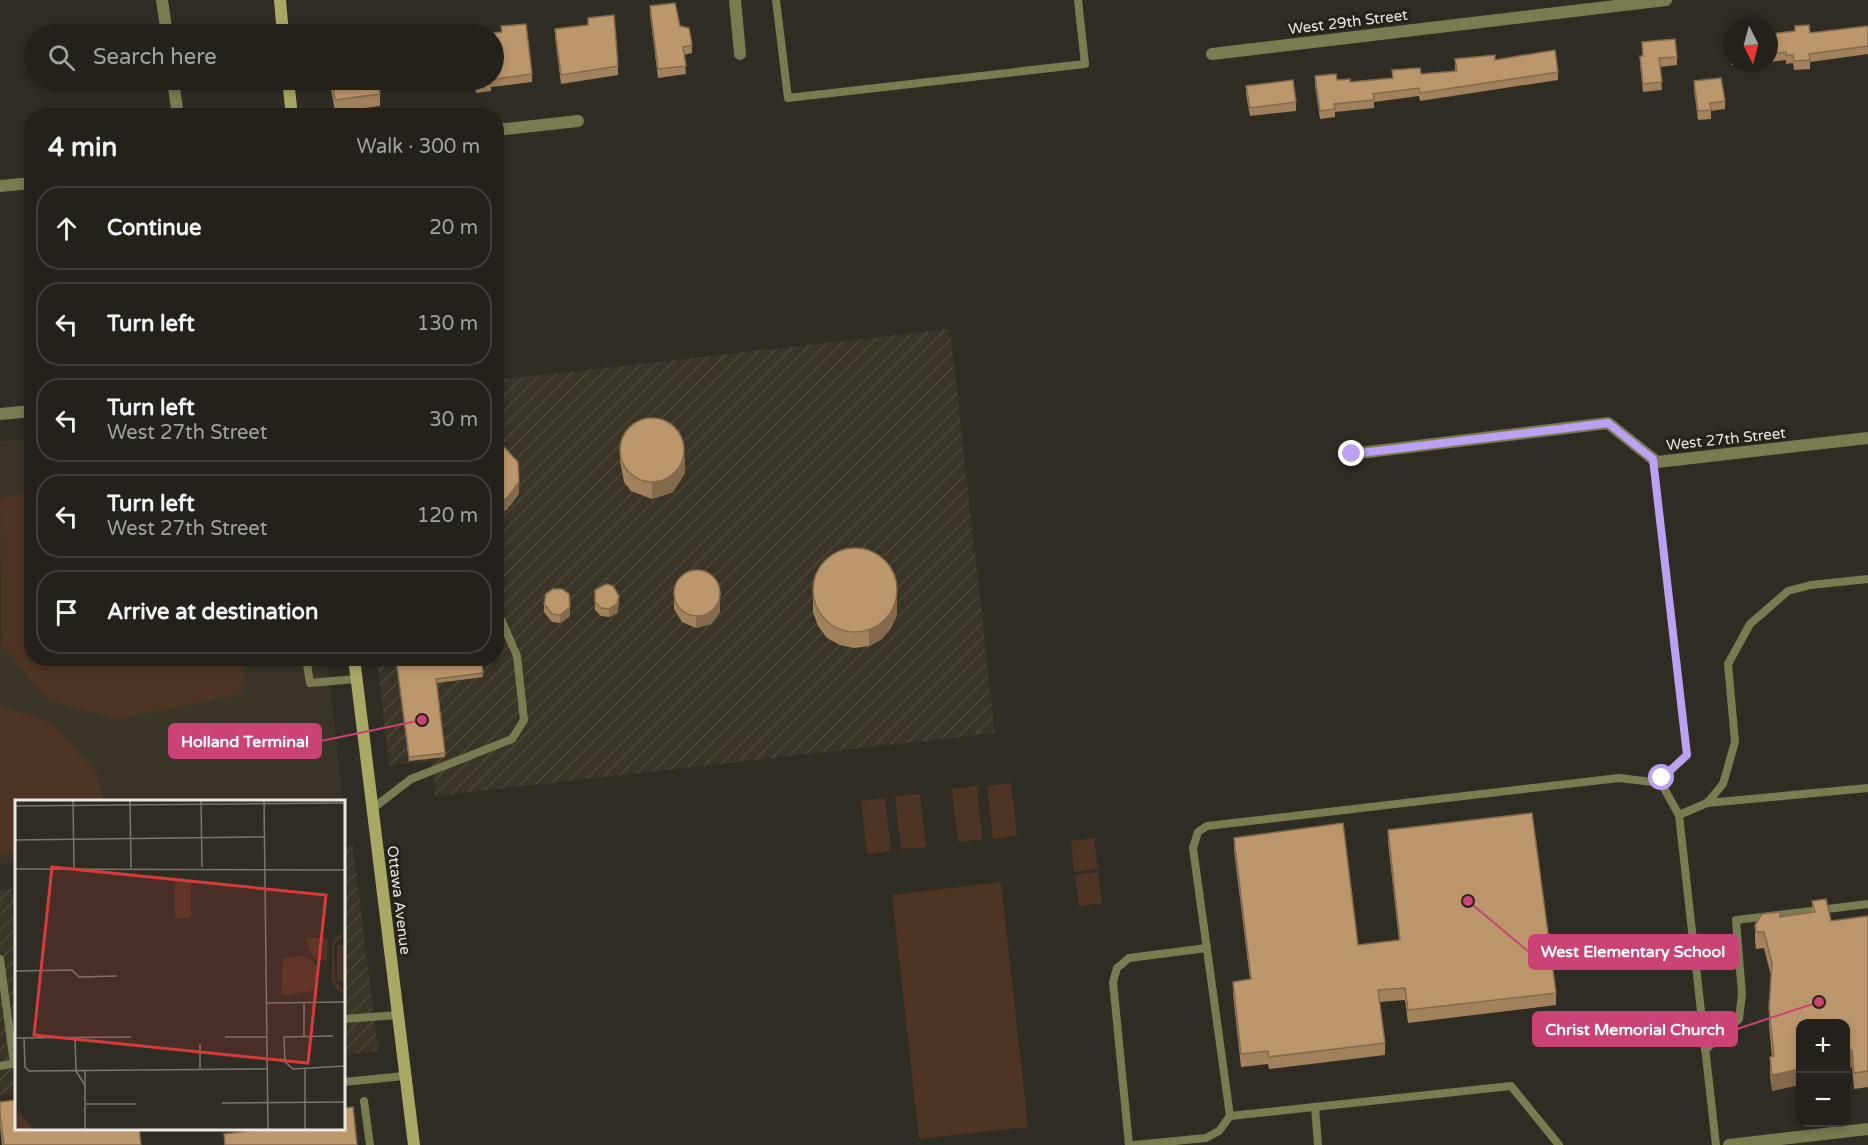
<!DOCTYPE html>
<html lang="en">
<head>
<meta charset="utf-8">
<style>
  body { margin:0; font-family:"Varela Round",sans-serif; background:#2f2e27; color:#f1f3f6 }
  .controls { position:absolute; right:18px; bottom:18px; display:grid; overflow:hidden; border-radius:12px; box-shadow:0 3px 9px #0003 }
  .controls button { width:54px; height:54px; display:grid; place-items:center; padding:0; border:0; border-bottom:2px solid #403e39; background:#23211a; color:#f1f3f6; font:30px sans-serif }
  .compass { position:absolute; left:1724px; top:18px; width:54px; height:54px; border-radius:50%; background:#23211a; box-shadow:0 3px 9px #0003; rotate:174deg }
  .stop { position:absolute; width:18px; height:18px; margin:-14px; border:4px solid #bca0f2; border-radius:50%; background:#fff }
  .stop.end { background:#bca0f2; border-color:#fff; box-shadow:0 2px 6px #0008 }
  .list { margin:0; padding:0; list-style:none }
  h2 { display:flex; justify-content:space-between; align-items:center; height:78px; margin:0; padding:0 24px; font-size:26px }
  h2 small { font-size:20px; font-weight:400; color:#a3a3a2 }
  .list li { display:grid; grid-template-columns:39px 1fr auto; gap:18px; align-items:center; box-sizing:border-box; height:84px; margin:0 12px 12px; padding:0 12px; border:2px solid #403e39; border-radius:24px }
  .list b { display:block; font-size:22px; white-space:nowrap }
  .list p { margin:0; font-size:20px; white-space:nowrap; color:#a3a3a2 }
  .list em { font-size:20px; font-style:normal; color:#a3a3a2 }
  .icon { flex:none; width:33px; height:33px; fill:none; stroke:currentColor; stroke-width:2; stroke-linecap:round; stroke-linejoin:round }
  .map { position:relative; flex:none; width:1868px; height:1145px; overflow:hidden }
  .search { position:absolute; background:#23211a; box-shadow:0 3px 9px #0003; left:24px; top:24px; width:480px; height:66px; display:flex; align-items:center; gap:15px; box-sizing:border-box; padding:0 21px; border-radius:33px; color:#a3a3a2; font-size:22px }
  .panel { position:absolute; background:#23211a; box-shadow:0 3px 9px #0003; left:24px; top:108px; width:480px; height:558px; border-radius:24px }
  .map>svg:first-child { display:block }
  .built { fill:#393425 }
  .industrial { fill:url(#industrial-furrows) }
  .pitch { fill:#4e3423 }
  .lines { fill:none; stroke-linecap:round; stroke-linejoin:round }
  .path { stroke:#69665e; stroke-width:3; stroke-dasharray:6 3; stroke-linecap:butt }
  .lane { stroke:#7b7b51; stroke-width:8 }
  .street { stroke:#7b7b51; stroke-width:12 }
  .secondary { stroke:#a9a864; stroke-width:12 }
  .wall { fill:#a2825d }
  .shaded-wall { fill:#846a4c }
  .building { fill:#bc976c; stroke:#846a4c; stroke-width:1.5 }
  .route { stroke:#bca0f2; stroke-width:8 }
  .labels { text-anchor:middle; stroke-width:6; stroke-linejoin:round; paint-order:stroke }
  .street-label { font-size:15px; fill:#eae8e2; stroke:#25221a }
  .inset-road { fill:none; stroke:#7a776f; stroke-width:1.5 }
  .view { fill:#d83b3b; fill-opacity:0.15; stroke:#d83b3b; stroke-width:3 }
  .inset-edge { fill:none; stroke:#eae8e2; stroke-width:3 }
  .leader { fill:none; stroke:#ca4276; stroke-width:2 }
  .callout-dot { fill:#ca4276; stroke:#25221a; stroke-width:2 }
  .callout { fill:#ca4276; stroke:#ca4276; stroke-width:2 }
  .callout-label { font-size:16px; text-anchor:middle; font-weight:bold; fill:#fff }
</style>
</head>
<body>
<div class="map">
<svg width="1868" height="1145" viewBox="0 0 1868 1145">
  <defs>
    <pattern id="industrial-furrows" width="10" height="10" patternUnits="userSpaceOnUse" patternTransform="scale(1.5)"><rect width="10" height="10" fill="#393425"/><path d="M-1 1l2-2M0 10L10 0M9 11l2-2" fill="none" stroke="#4c483a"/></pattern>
  </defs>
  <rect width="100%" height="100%" fill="#2f2c23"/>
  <path class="built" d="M31,438L32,658L327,659L343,801L16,802V862L0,864V441Z"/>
  <g class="industrial">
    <path d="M950,329L995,733L435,796L431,761L389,765L377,659L496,658L497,380Z"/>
    <path d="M353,846L378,1051L344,1055V847Z"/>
    <path d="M16,888V1093L0,1095V890Z"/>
  </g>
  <g class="pitch">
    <path d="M31,491L32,658L244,659L243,694L117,719L49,700L2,645L0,499Z"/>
    <path d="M0,705L51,723L97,773L103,801L16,802V852L0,854Z"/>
    <path d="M1011,783L1017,836L993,839L987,786Z"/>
    <path d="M977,786L982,839L958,842L952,789Z"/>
    <path d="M920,794L926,847L901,849L895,796Z"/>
    <path d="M885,798L891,851L867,854L861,801Z"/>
    <path d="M1094,838L1098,869L1074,872L1071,841Z"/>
    <path d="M1098,872L1102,903L1079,906L1075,875Z"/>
    <path d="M1001,882L1028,1127L919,1139L892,895Z"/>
  </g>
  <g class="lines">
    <path class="path" d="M1654,473L1687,755L1667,773"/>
    <g class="lane">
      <path d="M776,0L788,98L1085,64L1078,0"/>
      <path d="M306,658L310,683L356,679"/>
      <path d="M1707,803L1868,788"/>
      <path d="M372,809L411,779L512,739L524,720L517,656L501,619L496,618"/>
      <path d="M1679,815L1707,803L1723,784L1735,742L1728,664L1750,624L1788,591L1811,585L1868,579"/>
      <path d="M0,959L14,1064"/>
      <path d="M344,1019L398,1015"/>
      <path d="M1705,1050L1739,1019L1742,994L1736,920L1868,904"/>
      <path d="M0,1066L16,1063"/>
      <path d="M344,1082L404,1076"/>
      <path d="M364,1101L370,1145"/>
      <path d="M1315,1107L1318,1145"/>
      <path d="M1129,1145L1113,982L1117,968L1129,958L1207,948"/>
      <path d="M1134,1145L1206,1138L1219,1131L1230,1116"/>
      <path d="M1559,1145L1511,1086L1230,1116L1193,848L1198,832L1207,826L1619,778L1661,783L1679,815L1716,1145"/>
    </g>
    <g class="street">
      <path d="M162,0L167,34"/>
      <path d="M735,0L740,54"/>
      <path d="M1212,54L1666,0"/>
      <path d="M173,80L178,116"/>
      <path d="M496,130L578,121"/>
      <path d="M0,186L32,183"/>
      <path d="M0,414L32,411"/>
      <path d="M1351,454L1608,423L1657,462L1868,438"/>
      <path d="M1729,1145L1868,1129"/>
    </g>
    <g class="secondary">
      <path d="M280,0L283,34"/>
      <path d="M288,80L292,116"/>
      <path d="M354,658L414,1145"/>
    </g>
  </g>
  <g class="wall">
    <path d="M650,6L680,26L692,45V53L684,55L686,74L658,78L650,14Z"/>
    <path d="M501,26L532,74V82L491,87V91L476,93L474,80H494V34L501,33Z"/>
    <path d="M1868,26V54L1810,62V69L1794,70L1793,63L1786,64V60L1769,62V34L1810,33Z"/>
    <path d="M555,29L618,66V75L561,84L555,37Z"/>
    <path d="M1733,37V63H1756L1731,65L1728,38Z"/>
    <path d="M1642,42L1677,57V65L1660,67L1662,90L1643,92L1640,64V56H1642Z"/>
    <path d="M1455,59L1495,60L1558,72V80L1420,101L1419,96L1374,102V108L1335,112V117L1320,119L1315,85V76L1350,82L1392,78V70L1421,74L1455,71Z"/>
    <path d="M331,80H377L380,94V106L335,112L331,89Z"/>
    <path d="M1694,81L1725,101V109L1711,111V119L1698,120L1694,90Z"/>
    <path d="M1246,86L1296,102V111L1250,116L1246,94Z"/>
    <path d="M620,445L685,473L673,492L652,499L631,491L624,482L620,461Z"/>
    <path d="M813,583L897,614L891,628L882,639L869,646L854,648L840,645L827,638L818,626L813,612Z"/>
    <path d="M674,589L720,612L711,624L696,628L682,622L674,609Z"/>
    <path d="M595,590L619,604L617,613L609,617L601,616L595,610Z"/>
    <path d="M544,604L570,616L560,623L552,622L544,612Z"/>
    <path d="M396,658H481L483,677L437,683L445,757L409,761Z"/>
    <path d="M1388,830L1556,993V1005L1408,1023L1405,1000L1380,1002L1385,1043V1055L1269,1069L1268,1064L1241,1067L1233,994V982L1250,979L1234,850V838L1358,945L1399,940L1388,842Z"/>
    <path d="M1812,901L1831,921L1868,916V1087L1854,1089L1852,1067L1772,1091L1770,1073V1057H1772L1769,1025L1771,976L1764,948L1756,949L1755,941V925L1780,917L1812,912Z"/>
    <path d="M0,1102L16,1128L141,1145H2L0,1126Z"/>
  </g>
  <g class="shaded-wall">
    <path d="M685,457V473L673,492L652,499V482Z"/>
    <path d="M519,482V494L507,510L496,514V502Z"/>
    <path d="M897,584V614L891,628L882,639L869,646V630Z"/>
    <path d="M619,596V604L617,613L609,617V609Z"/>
    <path d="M720,600V612L711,624L696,628V616Z"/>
    <path d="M570,607V616L560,623V615Z"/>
    <path d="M1852,1050V1067L1845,1069V1053Z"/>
    <path d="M1800,1069V1085L1772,1091V1075Z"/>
  </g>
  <g class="building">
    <path d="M675,3L680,26L689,28L692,45L683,47L686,66L658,69L650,6Z"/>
    <path d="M614,15L618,66L561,75L555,29L588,25V18Z"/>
    <path d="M526,24L532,74L494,79V34H488L502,32L501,26Z"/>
    <path d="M1809,25L1810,33L1868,26V46L1809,54L1810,60L1794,61L1793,55H1786V52L1769,54V34L1795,31V26Z"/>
    <path d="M1733,37V57H1731L1728,38Z"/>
    <path d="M1675,39L1677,57L1659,58L1662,82L1643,84L1640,56H1643L1642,42Z"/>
    <path d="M1555,50L1558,72L1420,93L1419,88L1373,94L1374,100L1334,104L1335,109L1320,111L1315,76L1336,74L1337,80L1350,79V82L1393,78L1392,70L1420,68L1421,74L1457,71L1455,59L1495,55V60Z"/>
    <path d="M1721,78L1725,101L1710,103L1711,110L1698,111L1694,81Z"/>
    <path d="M332,80H377L380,94L335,100Z"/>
    <path d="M475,80H491V83L476,85Z"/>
    <path d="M1293,80L1296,102L1250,108L1246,86Z"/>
    <circle cx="652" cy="450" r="32"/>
    <path d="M496,444L504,447L518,462L519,482L507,498L496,502Z"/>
    <circle cx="855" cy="590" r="42"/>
    <circle cx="697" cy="593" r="23"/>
    <path d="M606,584L613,586L619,596L617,604L609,609L601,608L595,602V590Z"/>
    <path d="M553,589H562L569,594L570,607L560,615L552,614L544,604L546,594Z"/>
    <path d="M396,658H481L483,673L436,679L445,753L409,757Z"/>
    <path d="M1532,813L1556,993L1408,1010L1405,988L1378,990L1385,1043L1269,1057L1268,1051L1241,1054L1233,982L1251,979L1234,838L1343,823L1358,945L1400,940L1388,830Z"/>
    <path d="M1826,899L1831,921L1868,916V1071L1854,1073L1852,1050L1845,1053V1023H1800V1069L1772,1075L1770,1057L1774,1056L1769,1008L1772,963L1764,932H1756L1755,925L1762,914L1780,912V917L1815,912L1812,901Z"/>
    <path d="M16,1100V1128H139L141,1145H4L0,1114V1102Z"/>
    <path d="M353,1107L357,1145H225L224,1134L274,1128H344V1108Z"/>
  </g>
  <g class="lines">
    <path class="route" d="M1352,454L1608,423L1653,459L1687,755L1662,778"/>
  </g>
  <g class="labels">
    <g class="street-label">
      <text transform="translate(1348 22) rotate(-7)" y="5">West 29th Street</text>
      <text transform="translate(1726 439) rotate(-6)" y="5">West 27th Street</text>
      <text transform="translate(399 900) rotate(83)" y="5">Ottawa Avenue</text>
    </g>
  </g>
  <g transform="translate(15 800)">
    <rect width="330" height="330" fill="#2f2c23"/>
    <path d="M0,307L16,326V330H0Z" fill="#4e3423"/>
    <path d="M160,82H176V118H160ZM330,133L319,145L320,181L330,193L322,190L317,182V145L321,137ZM290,138H313L312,161L297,156ZM322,145H330V181H322ZM287,156L297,160L303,169V190L270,195L266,192L268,158Z" fill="#4e3423"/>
    <path class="inset-road" d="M58,0L59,69M115,0L116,68M186,0L187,67M249,0L253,330M0,6L330,3M0,40L249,37M0,69L330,70M0,171L57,170L64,177L102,176M252,203L330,202M289,236V203M318,236L269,237L270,262L278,269L330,266M210,237H252M0,238L116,237M9,238L10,267L14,271L252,269M60,238L61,271L71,287M290,269V330M185,270V244M70,271V330M207,303L330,302M71,304H121"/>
    <path class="view" d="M37,67L311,95L293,263L19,235Z"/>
    <rect width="330" height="330" class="inset-edge"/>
  </g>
  <path class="leader" d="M422 720L321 741M1468 901L1529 952M1819 1002L1737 1029"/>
  <g class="callout-dot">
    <circle cx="422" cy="720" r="6"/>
    <circle cx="1468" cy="901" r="6"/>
    <circle cx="1819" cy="1002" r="6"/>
  </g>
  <g class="callout">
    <rect x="169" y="724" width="152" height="34" rx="6"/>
    <rect x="1529" y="935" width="209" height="34" rx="6"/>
    <rect x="1533" y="1012" width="204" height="34" rx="6"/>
  </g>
  <g class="callout-label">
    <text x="245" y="747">Holland Terminal</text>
    <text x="1633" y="957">West Elementary School</text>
    <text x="1635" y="1035">Christ Memorial Church</text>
  </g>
</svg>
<div class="controls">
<button>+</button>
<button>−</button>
</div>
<svg class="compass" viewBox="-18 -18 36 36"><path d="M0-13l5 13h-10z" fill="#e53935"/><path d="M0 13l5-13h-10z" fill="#a3a3a2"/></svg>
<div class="stop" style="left:1662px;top:778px"></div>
<div class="stop end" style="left:1352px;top:454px"></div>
<div class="search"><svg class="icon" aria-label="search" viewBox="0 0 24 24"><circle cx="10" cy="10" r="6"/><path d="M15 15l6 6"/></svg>Search here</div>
<section class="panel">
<h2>4 min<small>Walk · 300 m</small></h2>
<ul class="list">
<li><svg class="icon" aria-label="ahead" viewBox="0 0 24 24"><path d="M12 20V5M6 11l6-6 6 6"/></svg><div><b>Continue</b></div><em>20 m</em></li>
<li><svg class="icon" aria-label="left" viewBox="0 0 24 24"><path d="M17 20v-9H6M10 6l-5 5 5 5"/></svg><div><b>Turn left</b></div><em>130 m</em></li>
<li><svg class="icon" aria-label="left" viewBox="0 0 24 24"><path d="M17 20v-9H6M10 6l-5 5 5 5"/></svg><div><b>Turn left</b><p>West 27th Street</p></div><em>30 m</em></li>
<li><svg class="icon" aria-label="left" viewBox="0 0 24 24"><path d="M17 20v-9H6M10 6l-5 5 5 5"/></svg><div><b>Turn left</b><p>West 27th Street</p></div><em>120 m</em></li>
<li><svg class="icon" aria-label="arrive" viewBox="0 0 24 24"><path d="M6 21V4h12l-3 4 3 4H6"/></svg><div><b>Arrive at destination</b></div></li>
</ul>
</section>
</div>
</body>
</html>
